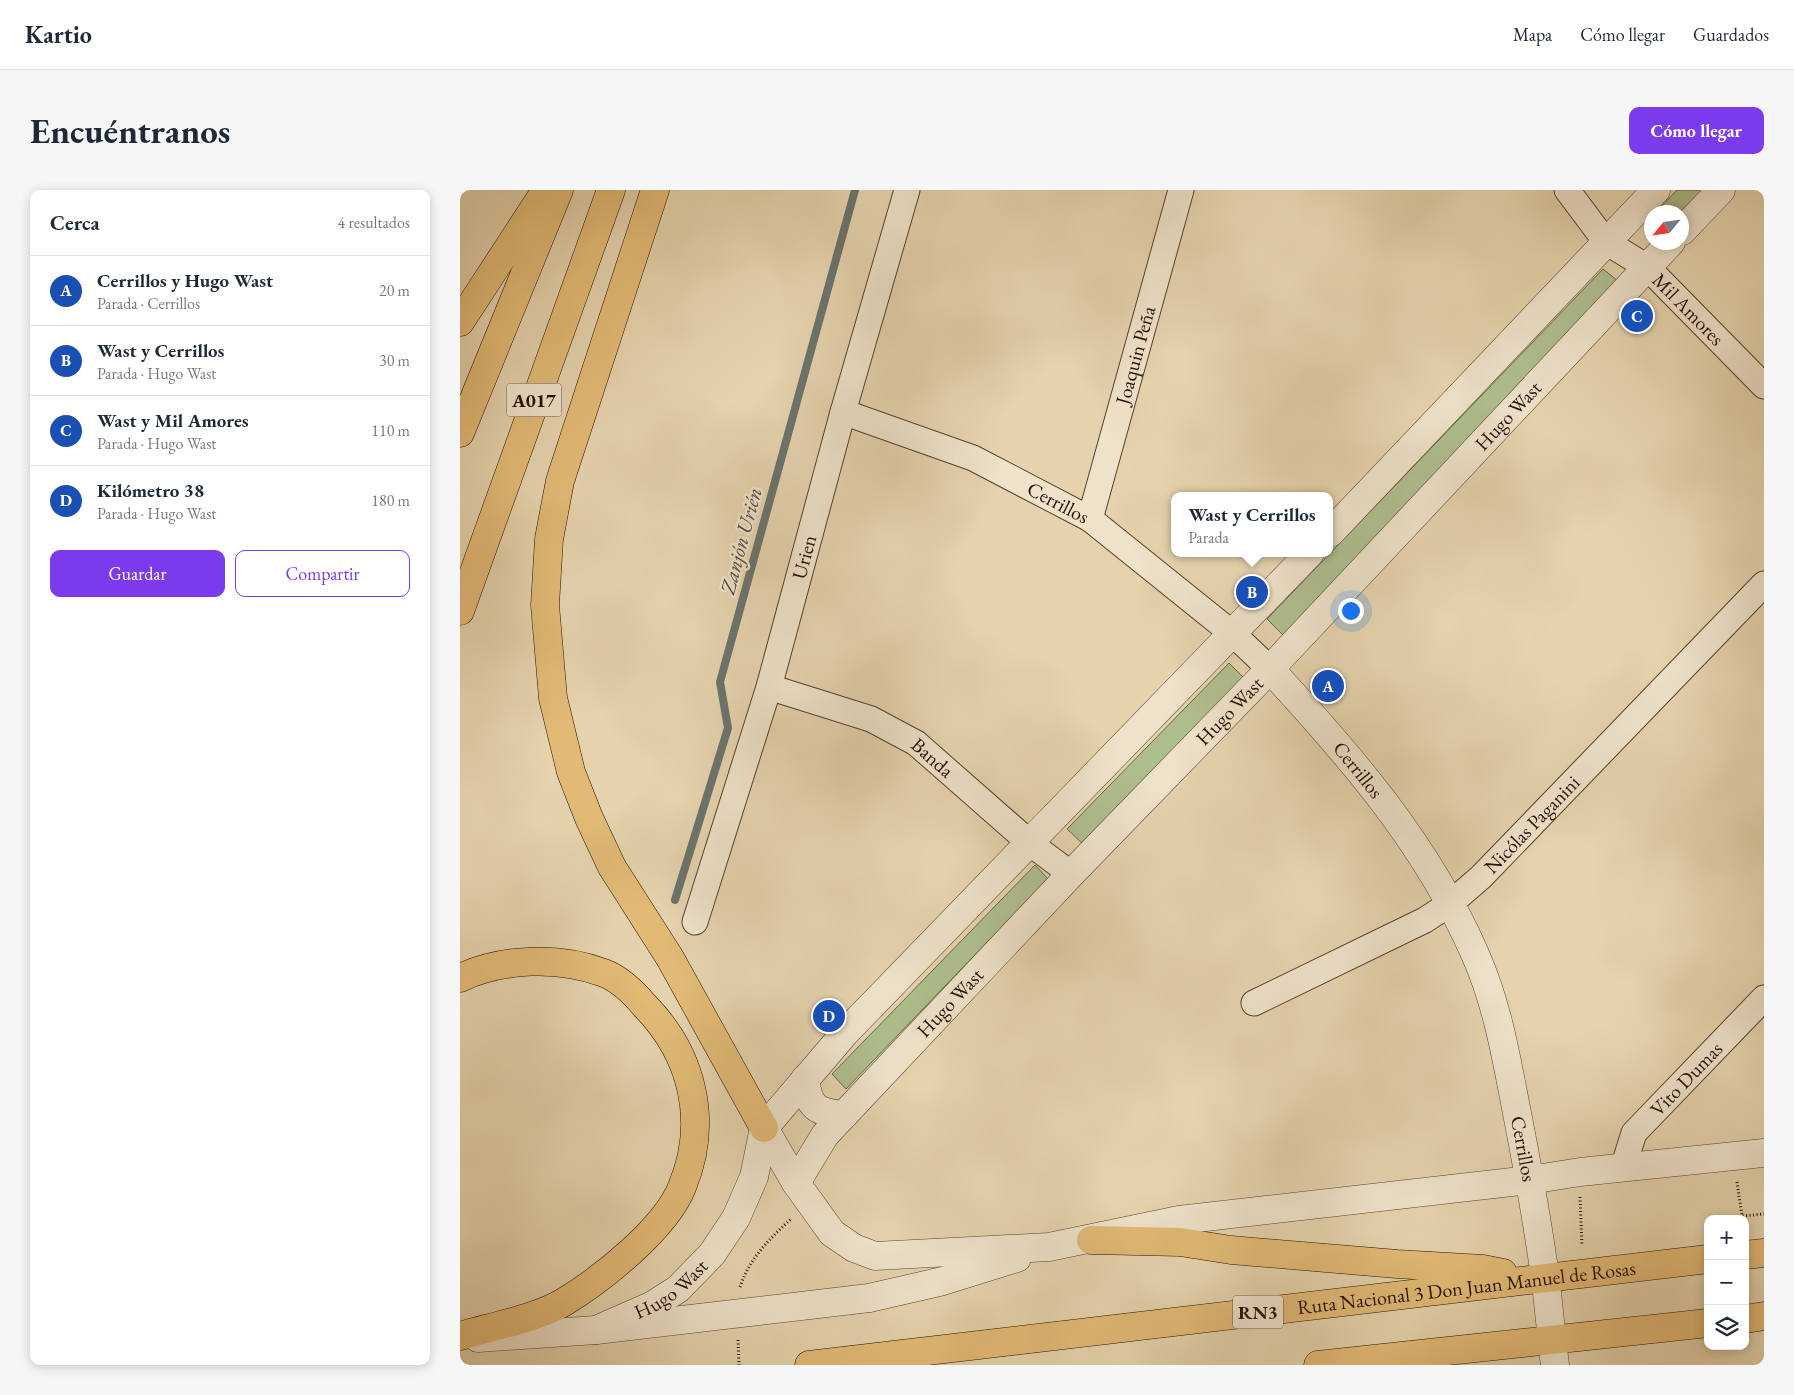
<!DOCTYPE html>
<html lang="es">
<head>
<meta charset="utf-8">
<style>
  body { margin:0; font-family:"EB Garamond",serif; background:#f6f6f7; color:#1f2937 }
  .controls { position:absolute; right:15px; bottom:15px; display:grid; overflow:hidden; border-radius:10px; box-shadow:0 2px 12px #0003 }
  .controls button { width:45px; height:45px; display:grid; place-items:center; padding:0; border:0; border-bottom:1px solid #e0e1e3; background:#fff; color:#1f2937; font:25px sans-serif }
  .compass { position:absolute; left:1184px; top:15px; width:45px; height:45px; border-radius:50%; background:#fff; box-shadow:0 2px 12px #0003; rotate:241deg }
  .you { position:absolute; left:890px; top:420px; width:18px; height:18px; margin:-12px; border:4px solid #fff; border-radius:50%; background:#1a73e8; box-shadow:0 0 0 8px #1a73e833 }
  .badge { display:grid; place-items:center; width:32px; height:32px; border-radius:50%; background:#7c3aed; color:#fff; font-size:16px; font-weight:700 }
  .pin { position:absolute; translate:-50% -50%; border:2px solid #fff; box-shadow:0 1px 5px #0006 }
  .popup { position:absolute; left:711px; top:302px; width:162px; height:65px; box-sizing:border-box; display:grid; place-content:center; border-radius:10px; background:#fff; filter:drop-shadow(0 1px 4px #0005); font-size:16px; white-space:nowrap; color:#747a83 }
  .popup b { font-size:19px; color:#1f2937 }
  .popup::after { content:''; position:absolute; left:50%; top:100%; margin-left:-10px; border:10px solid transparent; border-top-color:#fff }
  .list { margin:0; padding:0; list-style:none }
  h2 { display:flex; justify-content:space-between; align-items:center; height:65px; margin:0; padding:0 20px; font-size:21px }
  h2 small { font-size:16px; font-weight:400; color:#747a83 }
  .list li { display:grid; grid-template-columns:32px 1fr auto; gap:15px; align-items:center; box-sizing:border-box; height:70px; padding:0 20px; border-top:1px solid #e0e1e3 }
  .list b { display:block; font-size:19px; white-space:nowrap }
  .list p { margin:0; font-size:16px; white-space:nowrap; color:#747a83 }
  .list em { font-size:16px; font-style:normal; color:#747a83 }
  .actions { display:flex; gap:10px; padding:15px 20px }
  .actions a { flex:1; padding:11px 0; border:1px solid #7c3aed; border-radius:10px; text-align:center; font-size:18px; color:#7c3aed }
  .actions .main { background:#7c3aed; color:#fff }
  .icon { flex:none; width:28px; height:28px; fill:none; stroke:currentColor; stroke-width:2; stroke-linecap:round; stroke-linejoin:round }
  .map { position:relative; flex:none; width:1304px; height:1175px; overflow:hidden; border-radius:10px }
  header { display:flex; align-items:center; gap:30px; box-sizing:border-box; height:70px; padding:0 25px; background:#fff; border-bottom:1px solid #e0e1e3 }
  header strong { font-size:24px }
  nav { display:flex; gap:28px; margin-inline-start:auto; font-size:18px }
  .intro { display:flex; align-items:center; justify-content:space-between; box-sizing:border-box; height:120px; padding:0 30px }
  h1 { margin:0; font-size:35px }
  .button { padding:12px 22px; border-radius:10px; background:#7c3aed; color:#fff; font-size:18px; font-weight:700 }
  main { display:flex; gap:30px; padding:0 30px }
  aside { flex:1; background:#fff; border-radius:10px; box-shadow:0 2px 12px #0003 }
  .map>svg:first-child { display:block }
  .green { fill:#afbe8e; stroke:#6a6749 }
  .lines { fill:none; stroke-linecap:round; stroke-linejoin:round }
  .stream { stroke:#6b746e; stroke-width:8 }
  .minor-casing { stroke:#56412e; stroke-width:27 }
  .tertiary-casing { stroke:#56412e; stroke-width:29 }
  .trunk-casing { stroke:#261004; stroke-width:29 }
  .motorway-casing { stroke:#261004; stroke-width:29 }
  .path { stroke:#261004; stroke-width:3; stroke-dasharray:1 2.5; stroke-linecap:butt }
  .minor { stroke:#eee2ca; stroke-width:25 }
  .tertiary { stroke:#eee2ca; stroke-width:28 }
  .trunk { stroke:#e2ba76; stroke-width:28 }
  .motorway { stroke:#e2ba76; stroke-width:28 }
  .labels { text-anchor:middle; stroke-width:5; stroke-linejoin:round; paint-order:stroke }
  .shield { fill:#eee2ca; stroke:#624f3f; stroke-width:1 }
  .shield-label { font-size:19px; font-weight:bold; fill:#261004 }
  .street-label { font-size:20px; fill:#261004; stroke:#eee2ca }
  .water-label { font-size:21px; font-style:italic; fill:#4e4a42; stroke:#eee2ca }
</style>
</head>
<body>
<header>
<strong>Kartio</strong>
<nav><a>Mapa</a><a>Cómo llegar</a><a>Guardados</a></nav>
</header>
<div class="intro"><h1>Encuéntranos</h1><a class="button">Cómo llegar</a></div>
<main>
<aside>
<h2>Cerca<small>4 resultados</small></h2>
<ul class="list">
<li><span class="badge" style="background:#1a4fb4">A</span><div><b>Cerrillos y Hugo Wast</b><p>Parada · Cerrillos</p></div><em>20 m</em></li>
<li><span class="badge" style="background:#1a4fb4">B</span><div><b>Wast y Cerrillos</b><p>Parada · Hugo Wast</p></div><em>30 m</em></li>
<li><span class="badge" style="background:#1a4fb4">C</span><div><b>Wast y Mil Amores</b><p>Parada · Hugo Wast</p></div><em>110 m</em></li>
<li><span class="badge" style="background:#1a4fb4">D</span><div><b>Kilómetro 38</b><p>Parada · Hugo Wast</p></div><em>180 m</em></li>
</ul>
<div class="actions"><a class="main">Guardar</a><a>Compartir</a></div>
</aside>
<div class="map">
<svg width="1304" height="1175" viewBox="0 0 1304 1175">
  <rect width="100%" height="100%" fill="#e5d3ad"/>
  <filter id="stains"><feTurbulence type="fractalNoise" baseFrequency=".004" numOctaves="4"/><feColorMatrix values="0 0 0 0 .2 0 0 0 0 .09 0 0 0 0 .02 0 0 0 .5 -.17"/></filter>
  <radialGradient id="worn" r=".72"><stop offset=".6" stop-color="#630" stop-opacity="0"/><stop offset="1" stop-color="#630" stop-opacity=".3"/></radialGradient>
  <g class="green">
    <path d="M1217,0H1243L1222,23L1196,22Z"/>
    <path d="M1143,79L1158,91L826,448L807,429Z"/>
    <path d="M769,473L785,489L624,655L607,639Z"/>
    <path d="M575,675L588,689L386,899L372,884Z"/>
  </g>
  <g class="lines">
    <path class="stream" d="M215,710L268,538L260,492L395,0"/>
    <defs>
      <g id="minor">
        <path id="s1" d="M1107,0L1146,52L1187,77L1304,196"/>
        <path id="s2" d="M383,222L513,268L630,329L773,444L810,479"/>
        <path id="s3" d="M630,329L721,0"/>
        <path id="s4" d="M309,497L411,529L456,553L571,654L611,684"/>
        <path id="s5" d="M235,732L309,497L383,222L447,0"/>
        <path id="s6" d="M794,813L965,730L991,713L1021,687L1304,394"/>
        <path id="s7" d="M1163,978L1174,943L1304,808"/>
      </g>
      <g id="tertiary">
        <path d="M1222,41L1261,0"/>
        <path d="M870,343L1196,0"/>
        <path id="s8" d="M810,479C891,567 967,654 1015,764C1037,813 1046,866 1056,918C1067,974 1077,1030 1085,1086C1089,1116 1091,1146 1095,1175"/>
        <path d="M345,889C349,918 356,922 384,925"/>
        <path d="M304,938L336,993L372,1043L394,1058L415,1066L589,1057L719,1030L1070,990L1120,982L1304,963"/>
        <path id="s9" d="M336,993L365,945L611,684L810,479L1211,52"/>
        <path id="s10" d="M136,1140L193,1115L218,1099L252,1064L276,1028L294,987L304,938L385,843L850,363"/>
        <path d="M18,1148L136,1140L409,1108L483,1091L557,1068"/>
      </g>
      <g id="trunk">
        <path d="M631,1050L720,1052L771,1060L937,1074L1023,1079L1043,1083"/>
        <path d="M1285,1065L1304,1063"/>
        <path d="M1285,1129L1304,1126"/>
        <path id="s11" d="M349,1175L1248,1069"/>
        <path d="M858,1175L1248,1133"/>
      </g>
      <g id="motorway">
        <path d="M195,0L100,291L89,349L85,415L93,508L111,582L129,628L152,677L210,768L304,938"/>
        <path d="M0,132L86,0"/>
        <path d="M0,243L99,0"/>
        <path d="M0,421L151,0"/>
        <path d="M0,788C43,768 99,766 144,783C160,789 174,803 185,816C233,865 249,932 222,997C206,1038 142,1089 104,1112C78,1128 30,1137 0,1146"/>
      </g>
    </defs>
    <use href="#minor" class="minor-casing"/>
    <use href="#tertiary" class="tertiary-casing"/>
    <use href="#trunk" class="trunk-casing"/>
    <use href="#motorway" class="motorway-casing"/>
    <g class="path">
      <path d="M1277,992L1282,1026L1304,1024"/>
      <path d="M1120,1007L1122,1056"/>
      <path d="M280,1097C289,1069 310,1048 331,1029"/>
      <path d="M278,1150L279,1175"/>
    </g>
    <use href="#minor" class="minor"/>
    <use href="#tertiary" class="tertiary"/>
    <use href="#trunk" class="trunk"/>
    <use href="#motorway" class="motorway"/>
  </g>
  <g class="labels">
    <g class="shield">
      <rect x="46.5" y="193.5" width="55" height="33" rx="4"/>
      <rect x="773" y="1105.5" width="50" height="33" rx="4"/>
    </g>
    <g class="shield-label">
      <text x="74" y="217">A017</text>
      <text x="798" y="1129">RN3</text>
    </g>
    <g class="street-label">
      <text dy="7" stroke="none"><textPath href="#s1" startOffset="172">Mil Amores</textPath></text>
      <text dy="7" stroke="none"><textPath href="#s3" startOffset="170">Joaquin Peña</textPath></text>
      <text dy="7" stroke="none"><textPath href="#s9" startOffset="1048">Hugo Wast</textPath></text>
      <text dy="7" stroke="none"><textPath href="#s2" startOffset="234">Cerrillos</textPath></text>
      <text dy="7" stroke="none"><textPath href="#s5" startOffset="381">Urien</textPath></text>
      <text dy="7" stroke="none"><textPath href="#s9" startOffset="642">Hugo Wast</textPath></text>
      <text dy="7" stroke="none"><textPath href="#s4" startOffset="180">Banda</textPath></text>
      <text dy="7" stroke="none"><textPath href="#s8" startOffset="134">Cerrillos</textPath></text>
      <text dy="7" stroke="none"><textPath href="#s6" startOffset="334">Nicólas Paganini</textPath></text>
      <text dy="7" stroke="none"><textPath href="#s9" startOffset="238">Hugo Wast</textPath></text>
      <text dy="7" stroke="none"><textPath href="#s7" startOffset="112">Vito Dumas</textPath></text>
      <text dy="7" stroke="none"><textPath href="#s8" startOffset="554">Cerrillos</textPath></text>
      <text dy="7" stroke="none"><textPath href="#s10" startOffset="86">Hugo Wast</textPath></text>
      <text dy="7" stroke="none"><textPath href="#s11" startOffset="662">Ruta Nacional 3 Don Juan Manuel de Rosas</textPath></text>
    </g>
    <g class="water-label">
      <text transform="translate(281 351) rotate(-75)" y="7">Zanjón Urién</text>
    </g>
  </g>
  <rect width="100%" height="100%" filter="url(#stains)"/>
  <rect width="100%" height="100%" fill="url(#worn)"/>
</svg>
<div class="controls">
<button>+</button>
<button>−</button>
<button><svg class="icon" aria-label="layers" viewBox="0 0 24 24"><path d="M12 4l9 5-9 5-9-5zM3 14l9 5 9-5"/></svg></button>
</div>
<svg class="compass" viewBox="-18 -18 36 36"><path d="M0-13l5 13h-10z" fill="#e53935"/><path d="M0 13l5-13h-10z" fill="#747a83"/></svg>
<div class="you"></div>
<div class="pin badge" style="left:868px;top:496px;background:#1a4fb4">A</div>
<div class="pin badge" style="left:792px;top:402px;background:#1a4fb4">B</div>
<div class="popup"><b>Wast y Cerrillos</b>Parada</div>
<div class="pin badge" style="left:1177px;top:126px;background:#1a4fb4">C</div>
<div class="pin badge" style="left:369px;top:826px;background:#1a4fb4">D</div>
</div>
</main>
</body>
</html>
